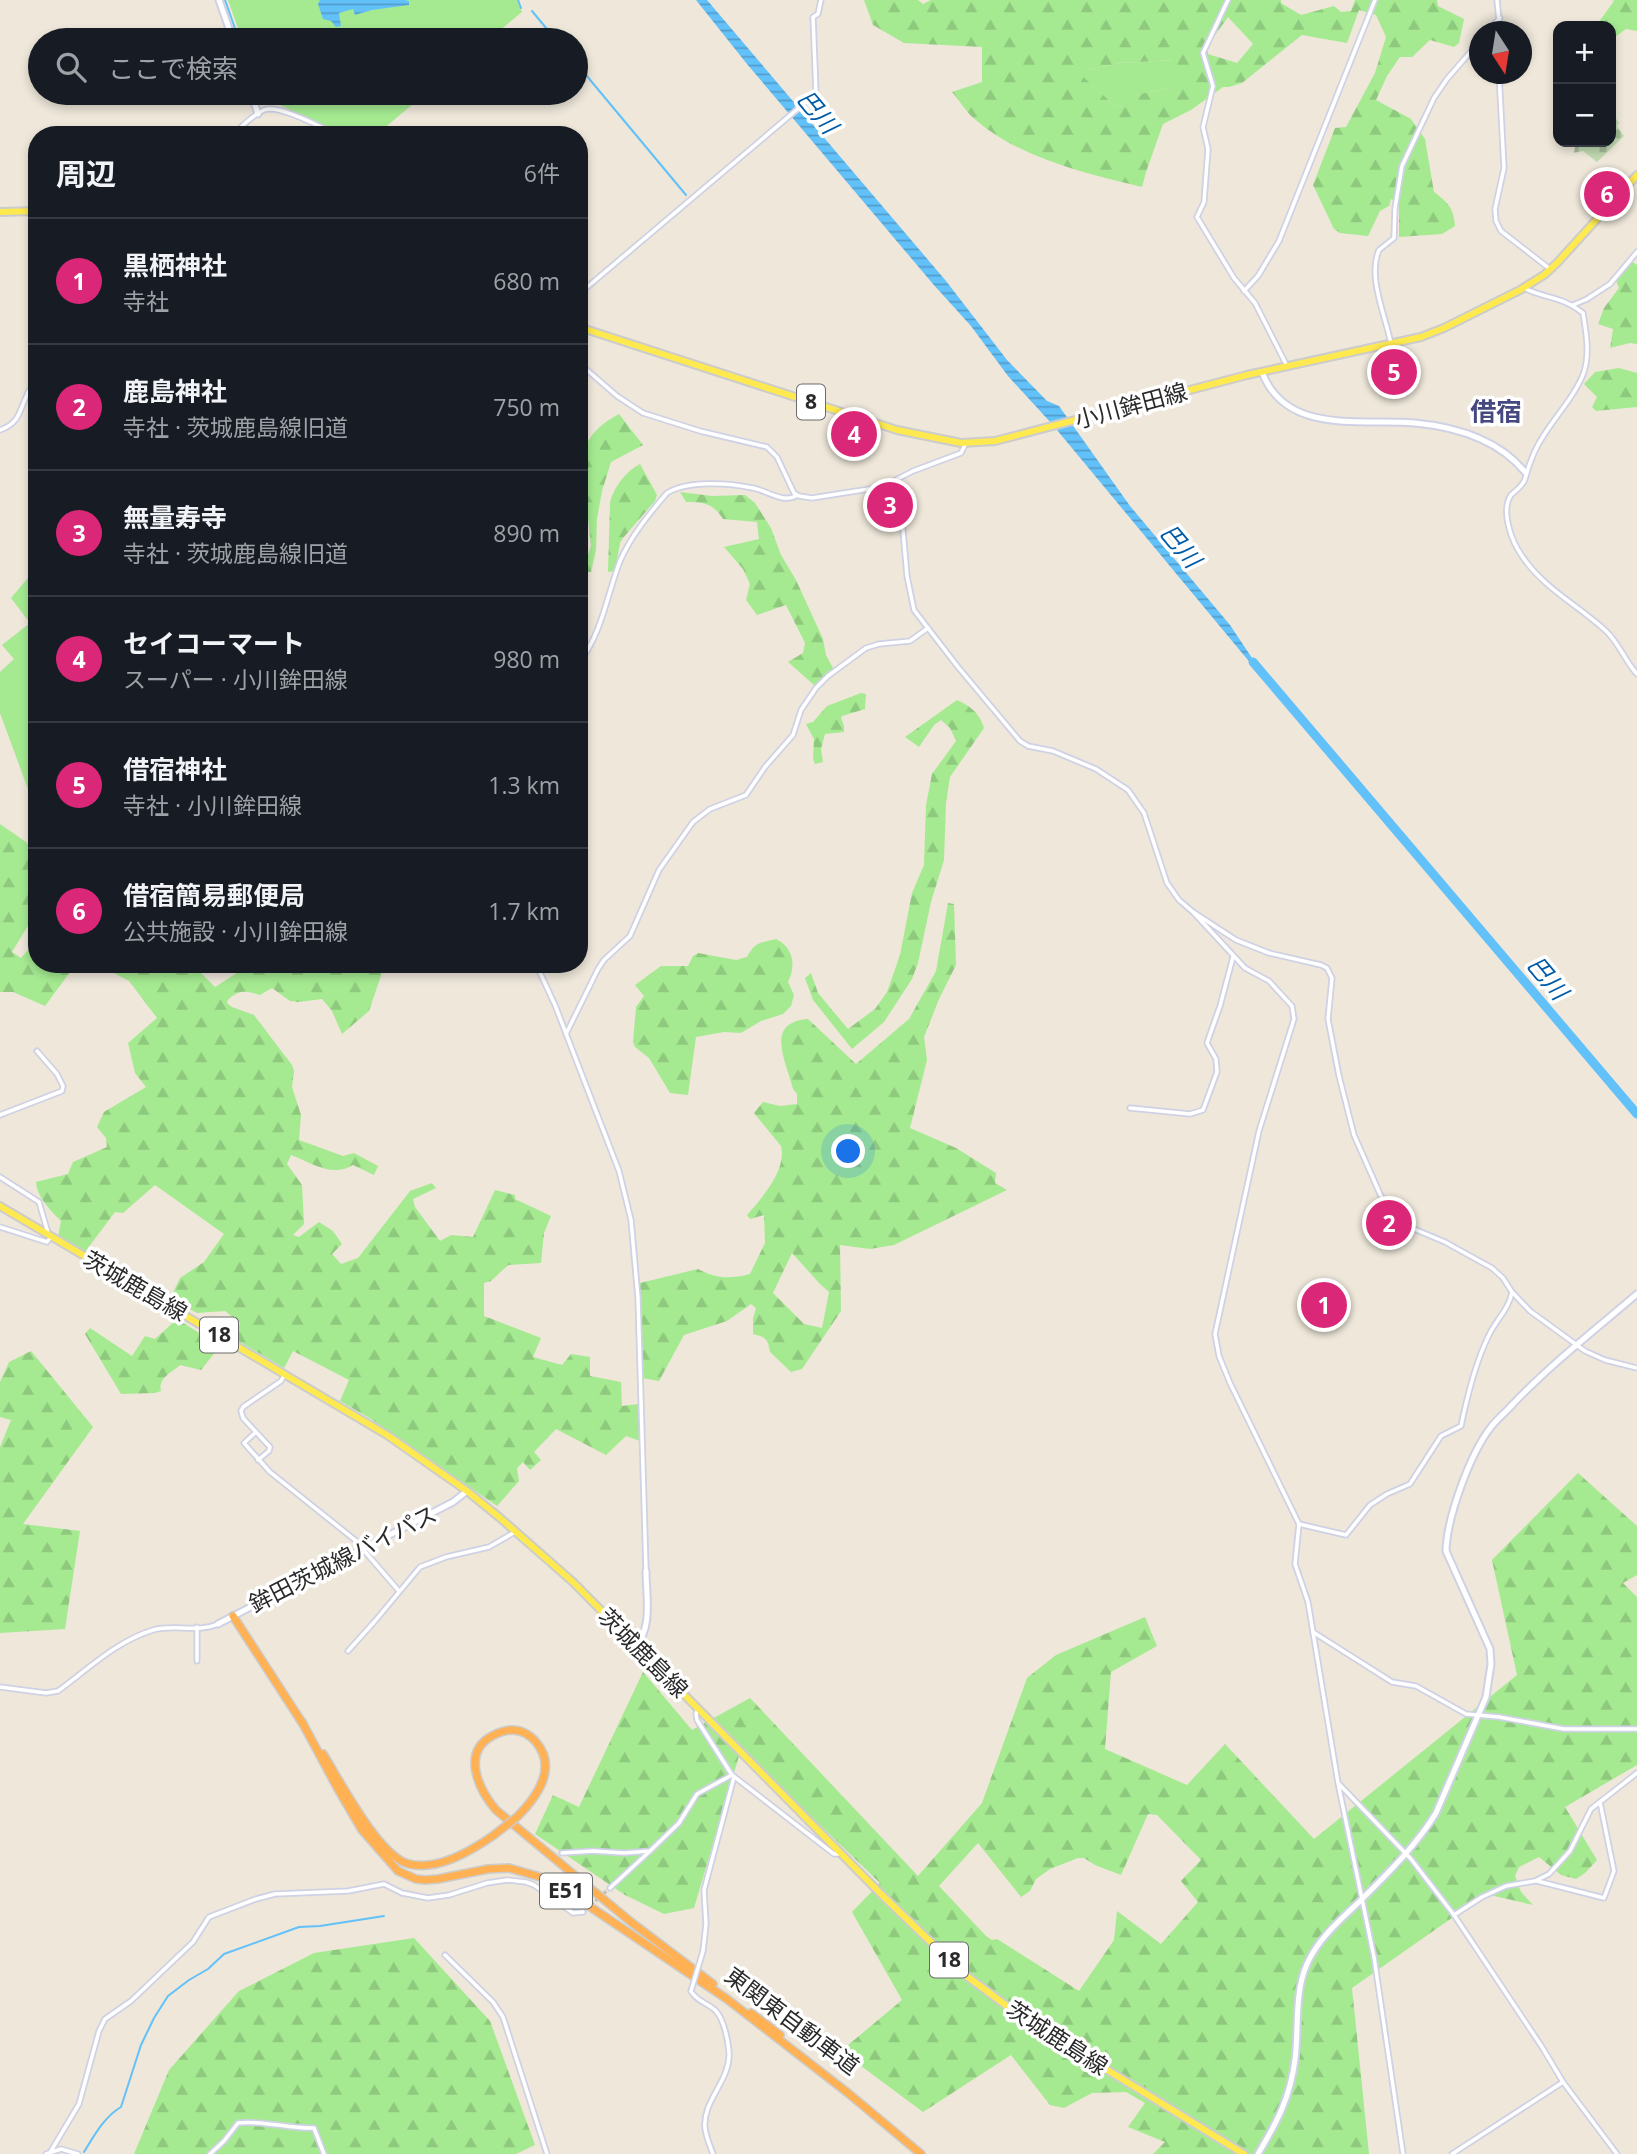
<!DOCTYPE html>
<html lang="ja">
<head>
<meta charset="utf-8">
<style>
  body { margin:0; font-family:"Open Sans","Noto Sans JP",sans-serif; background:#20242c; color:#f1f3f6 }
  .controls { position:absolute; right:21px; top:21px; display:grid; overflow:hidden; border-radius:14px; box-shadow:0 4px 10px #0003 }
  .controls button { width:63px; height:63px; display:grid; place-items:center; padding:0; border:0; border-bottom:2px solid #363941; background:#171b24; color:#f1f3f6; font:35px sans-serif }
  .compass { position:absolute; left:1469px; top:21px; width:63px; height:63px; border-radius:50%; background:#171b24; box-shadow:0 4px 10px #0003; rotate:168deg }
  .you { position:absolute; left:849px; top:1152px; width:24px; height:24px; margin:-18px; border:5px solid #fff; border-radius:50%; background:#1a73e8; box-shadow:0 0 0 10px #1a73e833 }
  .badge { display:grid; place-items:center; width:46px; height:46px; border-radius:50%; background:#db2777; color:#fff; font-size:23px; font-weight:700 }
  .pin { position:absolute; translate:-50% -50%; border:4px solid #fff; box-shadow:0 2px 7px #0006 }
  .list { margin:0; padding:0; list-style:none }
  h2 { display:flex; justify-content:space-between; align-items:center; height:91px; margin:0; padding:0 28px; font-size:30px }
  h2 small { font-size:23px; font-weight:400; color:#9ea1a6 }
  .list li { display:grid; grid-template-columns:46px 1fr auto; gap:21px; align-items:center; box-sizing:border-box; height:126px; padding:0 28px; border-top:2px solid #363941 }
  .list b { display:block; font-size:26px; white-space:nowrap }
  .list p { margin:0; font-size:23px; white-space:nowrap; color:#9ea1a6 }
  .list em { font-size:23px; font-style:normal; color:#9ea1a6 }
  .icon { flex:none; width:38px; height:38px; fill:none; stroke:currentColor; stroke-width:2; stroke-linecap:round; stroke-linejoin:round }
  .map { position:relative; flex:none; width:1637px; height:2154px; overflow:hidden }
  .search { position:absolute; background:#171b24; box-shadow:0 4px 10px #0003; left:28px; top:28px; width:560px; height:77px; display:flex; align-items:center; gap:18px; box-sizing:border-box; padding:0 24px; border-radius:38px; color:#9ea1a6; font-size:26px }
  .panel { position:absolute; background:#171b24; box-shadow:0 4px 10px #0003; left:28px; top:126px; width:560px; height:847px; border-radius:28px }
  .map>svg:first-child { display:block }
  .grass { fill:#a5ea91 }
  .forest { fill:url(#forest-firs); fill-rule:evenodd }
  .cemetery { fill:url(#cemetery-stones) }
  .water { fill:url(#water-rules) }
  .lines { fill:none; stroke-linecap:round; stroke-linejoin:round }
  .stream { stroke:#63c1fa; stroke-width:2 }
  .river { stroke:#63c1fa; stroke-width:9 }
  .street-tunnel { stroke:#c7c1b7; stroke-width:3.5; stroke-dasharray:3.5 2; stroke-linecap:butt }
  .street-casing { stroke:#cfd1e4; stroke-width:7 }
  .secondary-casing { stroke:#cfd1e4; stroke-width:9 }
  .primary-casing { stroke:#ccc; stroke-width:10 }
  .highway-casing { stroke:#ccc; stroke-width:10 }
  .street { stroke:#fff; stroke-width:3.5 }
  .secondary { stroke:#fff; stroke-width:5 }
  .primary { stroke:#fee94f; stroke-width:6 }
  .highway { stroke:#ffb154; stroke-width:7 }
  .street-bridge-casing { stroke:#cfd1e4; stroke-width:7; stroke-linecap:butt }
  .highway-bridge-casing { stroke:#ccc; stroke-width:10; stroke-linecap:butt }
  .street-bridge { stroke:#fff; stroke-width:3.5 }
  .highway-bridge { stroke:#ffb154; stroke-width:7 }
  .labels { text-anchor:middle; stroke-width:7; stroke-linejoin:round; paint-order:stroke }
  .shield { fill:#fff; stroke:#6a6a6a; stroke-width:2 }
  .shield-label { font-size:21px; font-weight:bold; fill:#2a2a2a }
  .street-label { font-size:23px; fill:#2a2a2a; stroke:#fff }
  .water-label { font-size:24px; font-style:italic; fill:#005ba7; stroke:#fff }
  .quarter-label { font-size:26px; font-weight:bold; fill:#46497f; stroke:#fff }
</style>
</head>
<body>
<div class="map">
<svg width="1637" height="2154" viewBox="0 0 1637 2154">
  <defs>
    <pattern id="forest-firs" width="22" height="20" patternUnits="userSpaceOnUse" patternTransform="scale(1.75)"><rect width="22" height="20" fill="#a5ea91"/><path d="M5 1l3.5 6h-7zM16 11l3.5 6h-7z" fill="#8ec97d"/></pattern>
    <pattern id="cemetery-stones" width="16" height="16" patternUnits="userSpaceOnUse" patternTransform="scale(1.75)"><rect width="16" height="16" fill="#bfd9b0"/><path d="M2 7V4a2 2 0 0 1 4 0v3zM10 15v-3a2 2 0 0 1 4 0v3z" fill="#a4ba98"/></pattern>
    <pattern id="water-rules" width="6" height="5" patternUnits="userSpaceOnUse" patternTransform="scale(1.75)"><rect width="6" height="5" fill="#63c1fa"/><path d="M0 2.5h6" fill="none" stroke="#529dcb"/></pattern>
  </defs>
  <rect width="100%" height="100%" fill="#eee7da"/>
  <g class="grass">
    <path d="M228,0H517L522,12L488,40H242Z"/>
    <path d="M1175,60L1170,88L1125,97L1123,107L1114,105L1077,72L1120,63Z"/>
    <path d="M255,93H426L376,135H342L280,105H267L257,99Z"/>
    <path d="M37,539V793L29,792L0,713V672L14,659L2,645L30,623L11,598L28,578L30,548Z"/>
  </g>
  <g class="forest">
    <path d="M864,0H918L923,4L931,0H1281V3L1301,15L1334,6L1341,12L1351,11L1355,0H1437L1438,6L1464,19L1459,43L1454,47L1430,40L1412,57H1400L1387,76L1376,100L1411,119L1425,139L1434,192C1448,202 1454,209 1455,226L1442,234L1399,237V203L1391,199L1389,206L1380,211L1368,236L1340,233L1334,229L1313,185L1335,128L1346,127L1375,73L1386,37L1376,15L1359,10L1347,43L1302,35L1242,83L1229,87H1223L1191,110L1163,124L1146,172L1142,187C1088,174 1020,158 977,121C967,114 960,101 952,92L982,82V47L904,43L873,25ZM1228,17L1253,44L1237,63L1208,54V45ZM1174,60L1170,88L1124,97L1123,107L1114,105L1078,72L1120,63Z"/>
    <path d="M1613,0H1637V31L1626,29L1611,40V26H1596L1614,1Z"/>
    <path d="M1631,261L1637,265V344L1630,343L1610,348L1613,329L1598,324L1604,308L1619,288L1616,281Z"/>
    <path d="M1619,368L1637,373V407L1596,411L1592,407L1597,397L1584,384L1595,372Z"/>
    <path d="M619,414L643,445L611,462L602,491L597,519L596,550L591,572H582L591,546L587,510L582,507L579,511C579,467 575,437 619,414Z"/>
    <path d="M640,464L657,495L655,501L623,538L620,543L615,571L608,572L610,502C614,487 626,471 640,464Z"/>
    <path d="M680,492L712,496L745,495L755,503L771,528L781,555L796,580L823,639L826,655L834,670L814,685L788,662L803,653L805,643L786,605L757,615L746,600L750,584L743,569L724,547L759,539L757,522L723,519C713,503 703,502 686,502Z"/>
    <path d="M861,693L866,694L865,709L842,716L841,718L844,726V732L825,734L821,749L823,762L815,764L813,759L814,739L806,724L813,722L827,706Z"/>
    <path d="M957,700C971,707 979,712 984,728L950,777L946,803L944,860L931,902L918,963L912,979L884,1022L852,1049L813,1000L805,978L811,973L818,993L848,1029L875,1009L887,992L900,955L912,893L924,865L926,805L932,774L956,741L950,728L941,720L934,725L919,747L905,737Z"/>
    <path d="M0,824L26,842L37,857V911L12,952L21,958L37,940V964H76L45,1006L13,992H0Z"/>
    <path d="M948,903L954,904L956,965L939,999L924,1037L927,1060L910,1128L956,1148L996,1173L995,1183L1007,1190L894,1245L870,1249L840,1245L841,1311L802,1369L791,1372L770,1352C768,1339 766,1337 753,1334V1319L756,1308L751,1304L727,1321L684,1335L659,1381L642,1378L640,1283L698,1269C716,1279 730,1279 750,1274L765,1243L764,1215L750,1219L747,1215C762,1198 787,1170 781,1146L754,1113L763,1102L780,1106L797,1104V1094L793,1089C786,1061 764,1022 808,1019L856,1064L909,1019L936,971ZM792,1253L820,1284L829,1292L822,1328L804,1324L773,1293Z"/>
    <path d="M776,939C794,948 796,966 788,982L794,995L791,1006L783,1014L761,1021L741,1033L724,1032L696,1037L688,1095L670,1093L649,1058L635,1047L633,1042L636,1007L644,996L635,985L661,966H688L693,956L698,953L736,960L747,957C755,942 760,943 776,939Z"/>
    <path d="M97,964H192L215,987L251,964H385L369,1011L342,1034L332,1011L322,999L299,1002L290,1001L272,988L260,995C246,991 239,989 228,1000L227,1003L232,1007L254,1015L292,1065L294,1071L292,1087L301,1115L299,1140L343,1156L354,1153L378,1166L374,1175L353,1165C332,1178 312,1163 291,1155L287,1164L302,1185L304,1224L293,1235L299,1237L319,1222L333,1231L342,1244L332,1254L341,1264L358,1258L410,1191L432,1183L436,1188L413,1199L415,1207L440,1241L451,1235L473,1237L495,1190L515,1195V1199L551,1216L544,1233L541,1263L508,1265L491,1281L484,1283V1316L541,1338L533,1357L562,1365L571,1354L590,1357V1376L621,1382L622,1406L638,1404L640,1441L626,1436L606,1455L556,1429L534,1452L541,1460L530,1470L523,1462L517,1468L519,1481L497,1506L371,1419L340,1401L349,1380L293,1351L284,1368L235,1339L240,1323L225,1311L197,1313L170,1299L180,1278L204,1262L224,1234L155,1185L123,1213L115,1212L85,1252L58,1237L61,1221C50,1210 37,1197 36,1182L68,1174L73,1162L107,1147L106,1138L97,1127L104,1112L146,1087L135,1073L128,1043L157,1018L129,981Z"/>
    <path d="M177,1319L220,1346L201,1370L180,1365C171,1373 158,1378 161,1391L155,1393L121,1394L85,1334L90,1328L132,1356L145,1336L155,1339Z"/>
    <path d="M31,1351L93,1427L23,1524L80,1531L65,1629L0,1633V1447L11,1420L0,1417V1382L9,1362Z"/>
    <path d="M1578,1473L1637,1526V1575L1623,1583L1637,1597V1765L1565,1807L1597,1860L1585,1873L1576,1879L1561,1875L1539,1857L1519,1867L1515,1876L1521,1892L1533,1905L1486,1894L1352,1988L1369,2154H1153L1165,2142L1128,2127L1145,2103L1126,2092L1092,2093L1064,2108L1050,2105L1011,2055L923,2112L841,2051L902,2000L852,1912L880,1883L741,1749L694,1908L664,1914L625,1895L535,1834L553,1795L579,1807L643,1672L692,1730L750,1698L918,1876L982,1803L1027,1678L1056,1655L1145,1617L1157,1646L1111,1672L1105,1749L1187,1785L1225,1744L1314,1839L1517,1675L1492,1560ZM1148,1814L1157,1815L1201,1860L1181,1881L1198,1902L1161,1944L1117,1911L1114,1940L1079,1991L997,1939L992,1940L986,1936L939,1886L978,1843L1021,1897L1030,1891L1036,1879L1050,1869L1078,1858H1084L1095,1865L1121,1875Z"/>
    <path d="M414,1938L490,2021L535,2145L516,2154H134L169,2070L239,1991L314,1953Z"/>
  </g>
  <path class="cemetery" d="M1611,111L1619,123L1617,126L1624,136L1597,162L1583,151L1574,153L1575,147L1582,146L1583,142H1611Z"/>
  <g class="water">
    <path d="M320,0H405L409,1V5L372,10L355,15L353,9L339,13L341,26L336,27L331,21L323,19L318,4Z"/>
    <path d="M696,0H707L946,281L1007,360L1047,401L1059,406L1130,506L1230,625L1266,679L1247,659L1052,424L1008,376L971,326L933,284L747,64Z"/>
  </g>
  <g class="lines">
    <g class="stream">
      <path d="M225,0L239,40"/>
      <path d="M518,0L521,8"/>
      <path d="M532,11L556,40"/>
      <path d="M576,63L686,195"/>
      <path d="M84,2152C94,2136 104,2117 121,2107L141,2045L154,2018L168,1996L189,1980L208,1969L224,1954L299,1927L320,1926L384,1916"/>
    </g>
    <path class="river" d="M1253,662L1637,1114"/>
    <path class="street-tunnel" d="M583,1912L610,1888"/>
    <defs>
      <g id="street">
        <path d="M1228,0L1203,53L1213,86L1203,127L1208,149L1204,202L1197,217L1234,278L1255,303L1287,366"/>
        <path d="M1497,0L1500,32"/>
        <path d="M1486,32L1500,18"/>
        <path d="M1499,74L1504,168L1495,209L1496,221L1501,231L1550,269"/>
        <path d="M232,135C242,127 252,115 264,110C279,104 322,128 338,135"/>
        <path d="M1524,288C1546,299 1562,296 1583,313C1586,332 1590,353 1584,372C1575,396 1557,414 1544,435C1535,448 1529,464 1525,479C1523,486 1516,490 1511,495C1500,511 1512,542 1522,556C1543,588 1578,605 1606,631C1619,643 1625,661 1637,674"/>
        <path d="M1244,291L1258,276L1279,241L1375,0"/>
        <path d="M579,294L813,96L816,92L813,17L818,14L821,0"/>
        <path d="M1573,305L1587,299L1610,284L1637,252"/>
        <path d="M1391,344C1386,317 1367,277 1379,250L1394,238L1395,208L1402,166L1434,98L1447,79L1480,41"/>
        <path d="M579,363L617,396L643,413L700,431L767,447L777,457L794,493L799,496L812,498L882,487L913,471L961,453L966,443"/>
        <path d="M0,430C20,423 19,411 27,395C29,389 33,385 37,380"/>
        <path d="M882,487L895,503L902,519L907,576L914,610L958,667L1020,741L1028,746L1053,751L1096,769L1128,790L1144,813L1167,883L1179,900L1193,912L1236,940L1269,953L1321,965L1327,968L1332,978L1328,1019L1339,1076L1354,1135L1380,1194L1388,1209L1414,1229L1445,1242L1492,1268L1503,1278L1512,1292L1530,1311L1585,1351L1605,1360L1637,1368"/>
        <path d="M579,663C602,633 607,595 620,561C631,536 649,514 667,493C688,480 729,483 753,488C768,491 782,503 796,496"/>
        <path d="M1193,912L1245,968L1269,981L1292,1006L1294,1019L1259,1131L1215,1334L1219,1356L1230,1383L1299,1524L1295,1564L1308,1602L1338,1783L1374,1957L1403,2154"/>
        <path d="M536,964L555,1005L619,1171L631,1220L638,1298L646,1570"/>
        <path d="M566,1034L598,969L604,960L630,936L659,870L693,822L710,809L746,795L765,767L793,735L801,710L816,688L828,676L866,648L879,644L910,641L928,628"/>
        <path d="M1130,1108L1190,1114L1203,1110L1217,1072L1216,1059L1207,1043L1220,1006L1233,957"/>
        <path d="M0,1115L62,1091L63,1086L57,1074L37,1051"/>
        <path d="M0,1177L39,1202L48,1233"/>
        <path d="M0,1227L47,1242L51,1237"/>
        <path d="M256,1432L244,1443L270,1472L355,1540L399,1591"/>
        <path d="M258,1460L269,1451L270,1447L243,1418L241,1411L243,1407L281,1381L285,1374"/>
        <path d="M1299,1524L1346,1535L1370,1505L1387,1494L1410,1484L1441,1436L1461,1426C1467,1397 1476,1361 1489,1335C1496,1320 1509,1309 1512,1292"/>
        <path d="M1313,1632L1392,1682L1416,1686L1466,1714L1499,1717L1564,1729H1637"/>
        <path d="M348,1651L375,1621L420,1567L446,1557L489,1547L515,1532"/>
        <path d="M197,1661V1627"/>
        <path d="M0,1687L46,1693L58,1691C88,1669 117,1641 153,1630C174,1624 198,1633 218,1624"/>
        <path d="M698,1709L696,1714L697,1720L732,1775L834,1854H839"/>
        <path d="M1339,1784L1411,1859L1454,1915L1542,2047L1563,2082L1617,2154"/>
        <path d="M562,1853L593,1851L624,1853L650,1851L679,1823L697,1794L732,1775"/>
        <path d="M1537,1881L1604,1898L1614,1871L1600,1802"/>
        <path d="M610,1888L650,1851"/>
        <path d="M1454,1915L1482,1897L1506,1886L1535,1881L1549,1874L1570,1851L1591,1809L1637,1773"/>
        <path d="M703,1951L706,1924L704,1890L734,1777"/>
        <path d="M445,1955L493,2002L503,2017L547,2154"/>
        <path d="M691,1991C696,2001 708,2003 716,2011C724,2020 728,2040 729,2052C731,2080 702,2101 705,2128C706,2137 710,2146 713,2154"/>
        <path d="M51,2151L79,2104L99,2031L105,2019L131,2001L193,1942L209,1917L256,1899L275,1894L348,1891L384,1884L402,1893L428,1898L449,1895L487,1883L507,1880L526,1882L534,1885L573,1913L583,1912"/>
        <path d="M46,2154L61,2149L78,2154"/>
        <path d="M210,2154L224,2141L238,2123C264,2120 289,2129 314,2128L324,2154"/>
        <path d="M1452,2154L1563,2082"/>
      </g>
      <g id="secondary">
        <path d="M219,0L233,40"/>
        <path d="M251,93L258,114"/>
        <path d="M1262,372C1286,436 1362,418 1415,423C1457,427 1498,439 1525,472"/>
        <path d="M218,1624L453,1502L467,1491"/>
        <path d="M636,1646C653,1626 646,1596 646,1571"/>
        <path d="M1258,2154C1277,2122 1290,2098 1295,2060C1299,2029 1294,1993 1307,1964C1318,1939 1340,1920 1359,1902C1386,1875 1416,1846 1436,1813L1486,1697L1491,1664L1490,1649L1446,1551C1447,1517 1470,1454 1491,1427C1497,1419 1506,1412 1513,1404C1551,1364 1595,1330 1637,1294"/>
      </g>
      <g id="primary">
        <path d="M0,212L37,211"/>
        <path d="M579,327L897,430L961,443L995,441L1247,375L1421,337L1444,328L1520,290L1544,275L1557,263L1637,175"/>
        <path d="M0,1206L387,1435L467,1491L499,1517L573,1582L882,1895L964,1974L1023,2018L1244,2154"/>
      </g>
      <g id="highway">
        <path d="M233,1616L303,1724"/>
        <path d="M302,1722L338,1789L362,1830L398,1871L416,1879L425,1880L438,1879L488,1869L509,1868L544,1878L592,1908L727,1999L848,2093L921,2154"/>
        <path d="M323,1754C340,1781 379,1857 409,1864C438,1871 471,1851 494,1835"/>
        <path d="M517,1817C537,1797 558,1768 536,1742C530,1735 522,1730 512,1730C505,1730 498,1733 492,1736C461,1753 479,1790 496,1810L631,1922L713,1984"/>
        <path d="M751,2013L780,2035"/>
      </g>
    </defs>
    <use href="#street" class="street-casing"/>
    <use href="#secondary" class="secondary-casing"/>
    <use href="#primary" class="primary-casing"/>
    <use href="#highway" class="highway-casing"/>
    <use href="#street" class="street"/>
    <use href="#secondary" class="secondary"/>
    <use href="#primary" class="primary"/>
    <use href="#highway" class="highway"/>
    <defs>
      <path id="street-bridge" d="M691,1991L703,1951"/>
      <path id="highway-bridge" d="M494,1835L517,1817"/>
    </defs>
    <use href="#street-bridge" class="street-bridge-casing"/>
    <use href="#highway-bridge" class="highway-bridge-casing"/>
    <use href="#street-bridge" class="street-bridge"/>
    <use href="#highway-bridge" class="highway-bridge"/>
  </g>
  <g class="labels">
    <g class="shield">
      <rect x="797" y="384.5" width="28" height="35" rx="5"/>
      <rect x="200" y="1317.5" width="38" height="35" rx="5"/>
      <rect x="540" y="1873.5" width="52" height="35" rx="5"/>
      <rect x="930" y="1942.5" width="38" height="35" rx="5"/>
    </g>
    <g class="shield-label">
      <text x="811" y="409">8</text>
      <text x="219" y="1342">18</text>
      <text x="566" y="1898">E51</text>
      <text x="949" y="1967">18</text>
    </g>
    <g class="street-label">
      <text transform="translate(1131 406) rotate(-15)" y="8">小川鉾田線</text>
      <text transform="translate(135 1286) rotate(30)" y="8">茨城鹿島線</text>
      <text transform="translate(343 1559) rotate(-27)" y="8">鉾田茨城線バイパス</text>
      <text transform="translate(643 1653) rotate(45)" y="8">茨城鹿島線</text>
      <text transform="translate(792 2021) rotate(37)" y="8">東関東自動車道</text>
      <text transform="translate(1057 2038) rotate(33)" y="8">茨城鹿島線</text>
    </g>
    <g class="water-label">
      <text transform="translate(817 112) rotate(50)" y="8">巴川</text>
      <text transform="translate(1180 546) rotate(50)" y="8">巴川</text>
      <text transform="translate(1547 978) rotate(50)" y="8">巴川</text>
    </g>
    <g class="quarter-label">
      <text x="1496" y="421">借宿</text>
    </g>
  </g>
</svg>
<div class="controls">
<button>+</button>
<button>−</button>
</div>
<svg class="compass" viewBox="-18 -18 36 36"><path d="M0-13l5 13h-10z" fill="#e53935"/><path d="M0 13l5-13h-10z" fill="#9ea1a6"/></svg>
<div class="you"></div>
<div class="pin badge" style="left:1324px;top:1305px">1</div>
<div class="pin badge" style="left:1389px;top:1223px">2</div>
<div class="pin badge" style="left:890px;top:505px">3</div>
<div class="pin badge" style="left:854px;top:434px">4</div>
<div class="pin badge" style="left:1394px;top:372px">5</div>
<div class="pin badge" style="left:1607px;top:194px">6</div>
<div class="search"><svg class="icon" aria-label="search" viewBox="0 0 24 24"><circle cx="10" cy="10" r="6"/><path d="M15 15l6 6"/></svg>ここで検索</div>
<section class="panel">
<h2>周辺<small>6件</small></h2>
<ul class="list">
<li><span class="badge">1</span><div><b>黒栖神社</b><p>寺社</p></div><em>680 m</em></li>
<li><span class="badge">2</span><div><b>鹿島神社</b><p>寺社 · 茨城鹿島線旧道</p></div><em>750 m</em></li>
<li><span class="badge">3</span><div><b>無量寿寺</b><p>寺社 · 茨城鹿島線旧道</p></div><em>890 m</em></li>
<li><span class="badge">4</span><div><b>セイコーマート</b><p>スーパー · 小川鉾田線</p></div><em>980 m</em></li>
<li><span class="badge">5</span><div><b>借宿神社</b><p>寺社 · 小川鉾田線</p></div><em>1.3 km</em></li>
<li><span class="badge">6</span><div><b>借宿簡易郵便局</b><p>公共施設 · 小川鉾田線</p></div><em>1.7 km</em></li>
</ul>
</section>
</div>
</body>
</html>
